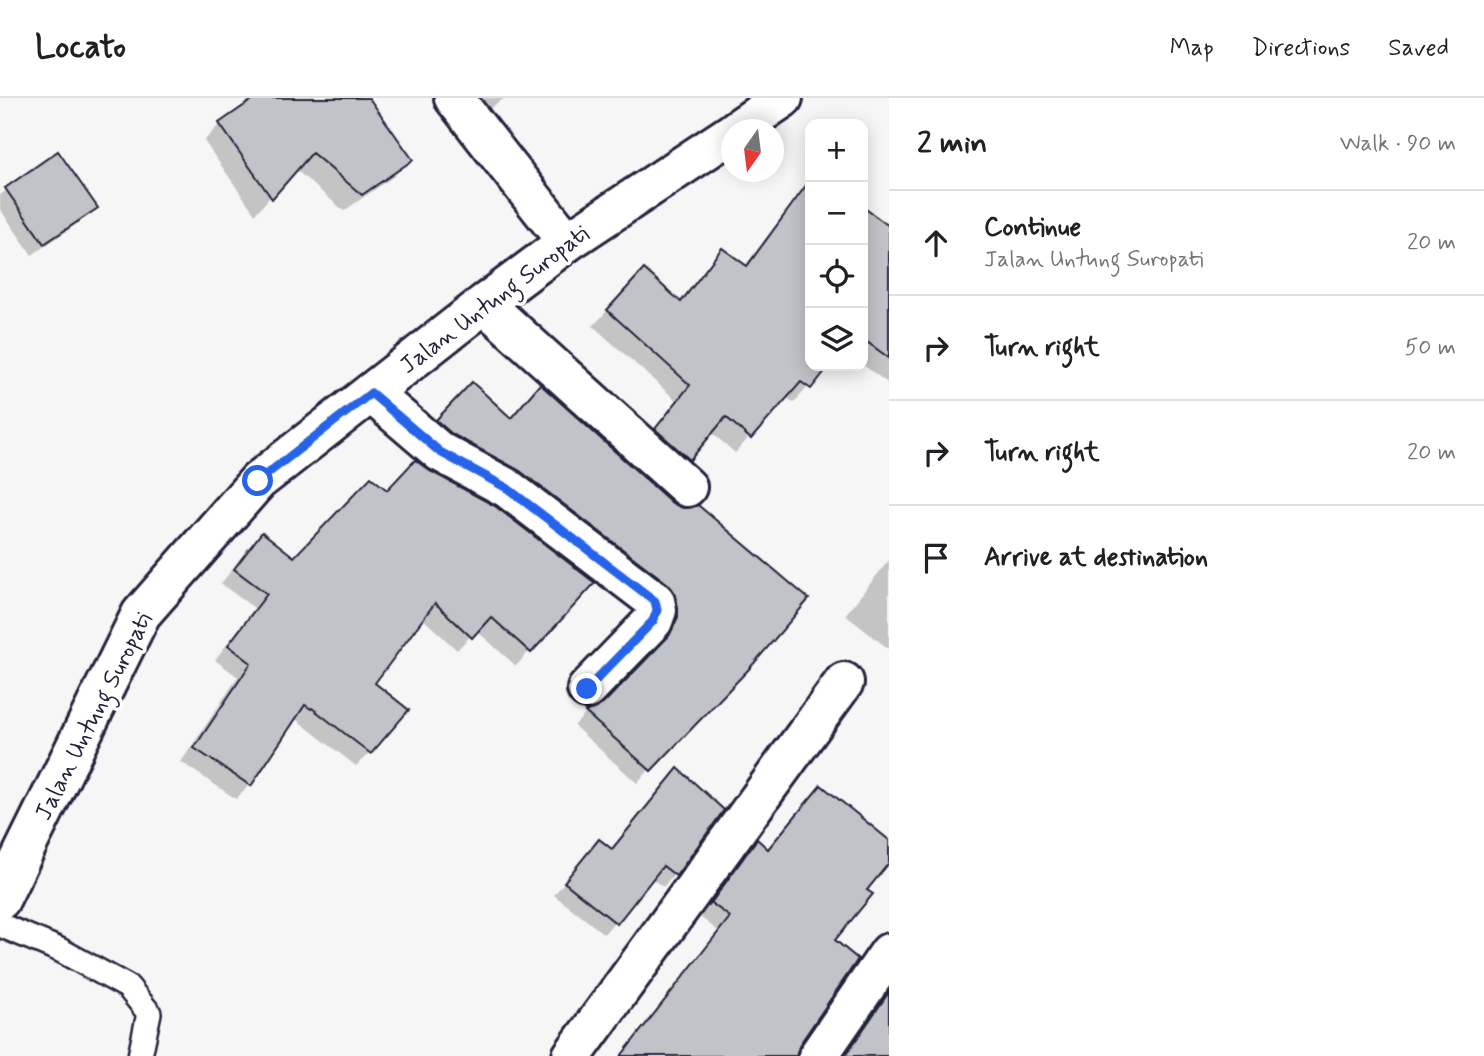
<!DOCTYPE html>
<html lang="en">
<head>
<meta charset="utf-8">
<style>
  body { margin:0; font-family:Mynerve,sans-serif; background:#f6f6f6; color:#202124 }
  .controls { position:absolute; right:21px; top:21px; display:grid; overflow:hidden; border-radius:14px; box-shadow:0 4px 18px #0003 }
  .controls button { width:63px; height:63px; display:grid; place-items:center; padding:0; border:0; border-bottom:2px solid #e0e0e0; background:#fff; color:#202124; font:35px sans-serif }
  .compass { position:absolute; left:721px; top:21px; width:63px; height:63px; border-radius:50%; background:#fff; box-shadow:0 4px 18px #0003; rotate:194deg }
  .stop { position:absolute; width:21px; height:21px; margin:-16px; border:5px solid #2563eb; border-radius:50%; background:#fff }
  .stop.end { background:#2563eb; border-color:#fff; box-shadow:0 2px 7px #0008 }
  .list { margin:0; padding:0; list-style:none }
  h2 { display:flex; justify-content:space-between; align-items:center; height:91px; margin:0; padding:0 28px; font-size:30px }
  h2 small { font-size:23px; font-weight:400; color:#757577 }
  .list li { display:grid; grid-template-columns:46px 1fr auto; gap:21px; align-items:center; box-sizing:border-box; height:105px; padding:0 28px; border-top:2px solid #e0e0e0 }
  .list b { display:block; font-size:26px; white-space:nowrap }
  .list p { margin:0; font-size:23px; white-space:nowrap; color:#757577 }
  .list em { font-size:23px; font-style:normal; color:#757577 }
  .icon { flex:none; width:38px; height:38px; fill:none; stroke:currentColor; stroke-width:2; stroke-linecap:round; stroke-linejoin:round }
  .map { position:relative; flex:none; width:889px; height:958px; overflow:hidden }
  header { display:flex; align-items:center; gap:42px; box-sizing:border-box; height:98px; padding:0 35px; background:#fff; border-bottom:2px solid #e0e0e0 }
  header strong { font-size:33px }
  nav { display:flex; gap:38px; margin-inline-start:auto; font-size:24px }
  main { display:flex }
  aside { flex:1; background:#fff }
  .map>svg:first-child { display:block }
  .shadow { fill:#0003 }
  .building { fill:#c2c2c9; stroke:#22223b; stroke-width:2 }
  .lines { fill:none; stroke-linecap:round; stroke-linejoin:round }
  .service-casing { stroke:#22223b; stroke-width:28 }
  .minor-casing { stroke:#22223b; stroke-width:44 }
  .secondary-casing { stroke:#22223b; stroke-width:44 }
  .service { stroke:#fff; stroke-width:23 }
  .minor { stroke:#fff; stroke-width:38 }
  .secondary { stroke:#fff; stroke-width:38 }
  .route { stroke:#2563eb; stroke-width:9 }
  .labels { text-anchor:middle; stroke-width:7; stroke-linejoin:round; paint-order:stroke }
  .street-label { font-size:24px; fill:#22223b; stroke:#fff }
</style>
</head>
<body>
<header>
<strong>Locato</strong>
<nav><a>Map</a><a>Directions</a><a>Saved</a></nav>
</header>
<main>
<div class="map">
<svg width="889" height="958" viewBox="0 0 889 958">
  <rect width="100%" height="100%" fill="#f6f6f7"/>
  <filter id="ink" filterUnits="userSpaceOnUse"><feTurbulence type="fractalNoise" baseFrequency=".0143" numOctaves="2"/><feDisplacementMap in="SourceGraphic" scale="14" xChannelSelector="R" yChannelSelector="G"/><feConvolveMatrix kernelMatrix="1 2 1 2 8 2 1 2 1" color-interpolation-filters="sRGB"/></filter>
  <g filter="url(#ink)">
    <g class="shadow">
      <path d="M258,0H367L410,62L394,78L344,113L295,71L255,116L204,43L220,26Z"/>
      <path d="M481,0H505L489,11Z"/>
      <path d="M58,55L96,110L84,121L32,157L0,111V97Z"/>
      <path d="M810,82V268H826L794,305L786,299L735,355L711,334L674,376L642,347L677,303L593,228L630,188L679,204L708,167L722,152L744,169Z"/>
      <path d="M863,111L889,131V286L863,267Z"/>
      <path d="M459,299L510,322L671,407L807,501L637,685L574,628L586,615L603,608L657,553L665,533L425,336Z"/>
      <path d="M387,394L592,485L516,568L476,532L457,552L422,520L373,585L370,654L356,668L297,622H293L249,687L236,701L181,664L238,579L215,562L254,510L221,486L248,450L262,436L294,461Z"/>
      <path d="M889,462V551L845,517Z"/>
      <path d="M678,673L722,712L674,777L663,789L651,780L604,836L554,797L588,755L610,752Z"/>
      <path d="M821,689L889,744V763L865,792L833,842L795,958H620L718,833L699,818L744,756L757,744L766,752Z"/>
      <path d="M889,894V958H842L880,903Z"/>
    </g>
    <g class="building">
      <path d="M255,0H369L413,62L362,97L312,55L272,101L219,25Z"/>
      <path d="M58,53L98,110L44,146L5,90Z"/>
      <path d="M810,82V268H829L811,291L801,284L751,341L726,319L690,362L655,331L690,287L607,212L644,171L681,204L722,150L747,168Z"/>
      <path d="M863,109L889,128V260L863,241Z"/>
      <path d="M472,284L511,320L540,286L672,405L683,410L698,407L809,501L749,571L651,673L585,614L603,606L669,538L678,519L676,497L668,486L520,373L452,336L436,322Z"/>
      <path d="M415,362L430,373L495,408L595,485L531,555L491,519L472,540L435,505L375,585L409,612L371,656L312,610L311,611L305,607L251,688L194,650L251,565L228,547L267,496L234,471L262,434L294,459L371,379L387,392Z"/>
      <path d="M678,670L724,712L676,778L663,768L617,826L564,784L599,741L612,751Z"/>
      <path d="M821,687L889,742V765L867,792L873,796L835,842L858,861L800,946L796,958H621L730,819L711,805L757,741L768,751Z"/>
      <path d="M889,894V958H845Z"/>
    </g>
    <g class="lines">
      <defs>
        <path id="service" d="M0,827L60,852L128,889L149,915L140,958"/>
        <g id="minor">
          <path d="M454,0L567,144"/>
          <path d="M484,206L687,389"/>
          <path d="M371,295L440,354L507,390L655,503L657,512L653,523L587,591"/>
          <path d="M572,958L844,584"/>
          <path d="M818,958L889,855"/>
        </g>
        <g id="secondary">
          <path d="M736,32L783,0"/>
          <path d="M0,802L141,516L258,383L484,206L567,144L732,35"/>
        </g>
      </defs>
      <use href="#service" class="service-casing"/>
      <use href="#minor" class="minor-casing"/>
      <use href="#secondary" class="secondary-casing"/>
      <use href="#service" class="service"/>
      <use href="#minor" class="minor"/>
      <use href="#secondary" class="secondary"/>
    </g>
  </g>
  <g class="lines" filter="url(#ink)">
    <path class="route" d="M258,383L371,295L440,354L507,390L655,503L657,512L653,523L587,591"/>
  </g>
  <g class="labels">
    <g class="street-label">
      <text transform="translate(494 201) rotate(-37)" y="8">Jalan Untung Suropati</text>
      <text transform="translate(93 618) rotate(-63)" y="8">Jalan Untung Suropati</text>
    </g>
  </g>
</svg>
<div class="controls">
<button>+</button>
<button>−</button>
<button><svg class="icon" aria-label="locate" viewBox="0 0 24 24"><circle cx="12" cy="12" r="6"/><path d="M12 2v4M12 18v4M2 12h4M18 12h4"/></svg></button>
<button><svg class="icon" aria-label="layers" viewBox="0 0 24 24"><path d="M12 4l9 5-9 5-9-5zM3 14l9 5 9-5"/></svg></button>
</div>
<svg class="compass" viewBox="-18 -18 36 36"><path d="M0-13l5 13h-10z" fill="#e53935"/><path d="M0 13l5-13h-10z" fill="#757577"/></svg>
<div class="stop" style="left:258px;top:383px"></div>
<div class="stop end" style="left:587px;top:591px"></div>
</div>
<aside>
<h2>2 min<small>Walk · 90 m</small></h2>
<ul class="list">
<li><svg class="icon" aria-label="ahead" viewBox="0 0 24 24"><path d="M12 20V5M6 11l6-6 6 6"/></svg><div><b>Continue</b><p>Jalan Untung Suropati</p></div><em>20 m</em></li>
<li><svg class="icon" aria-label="right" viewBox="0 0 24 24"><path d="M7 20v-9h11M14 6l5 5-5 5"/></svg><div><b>Turn right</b></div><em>50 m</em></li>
<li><svg class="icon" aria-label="right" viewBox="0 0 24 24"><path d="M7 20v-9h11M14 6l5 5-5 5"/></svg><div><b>Turn right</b></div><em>20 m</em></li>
<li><svg class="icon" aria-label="arrive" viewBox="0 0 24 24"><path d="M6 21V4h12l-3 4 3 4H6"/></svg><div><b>Arrive at destination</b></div></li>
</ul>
</aside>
</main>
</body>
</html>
